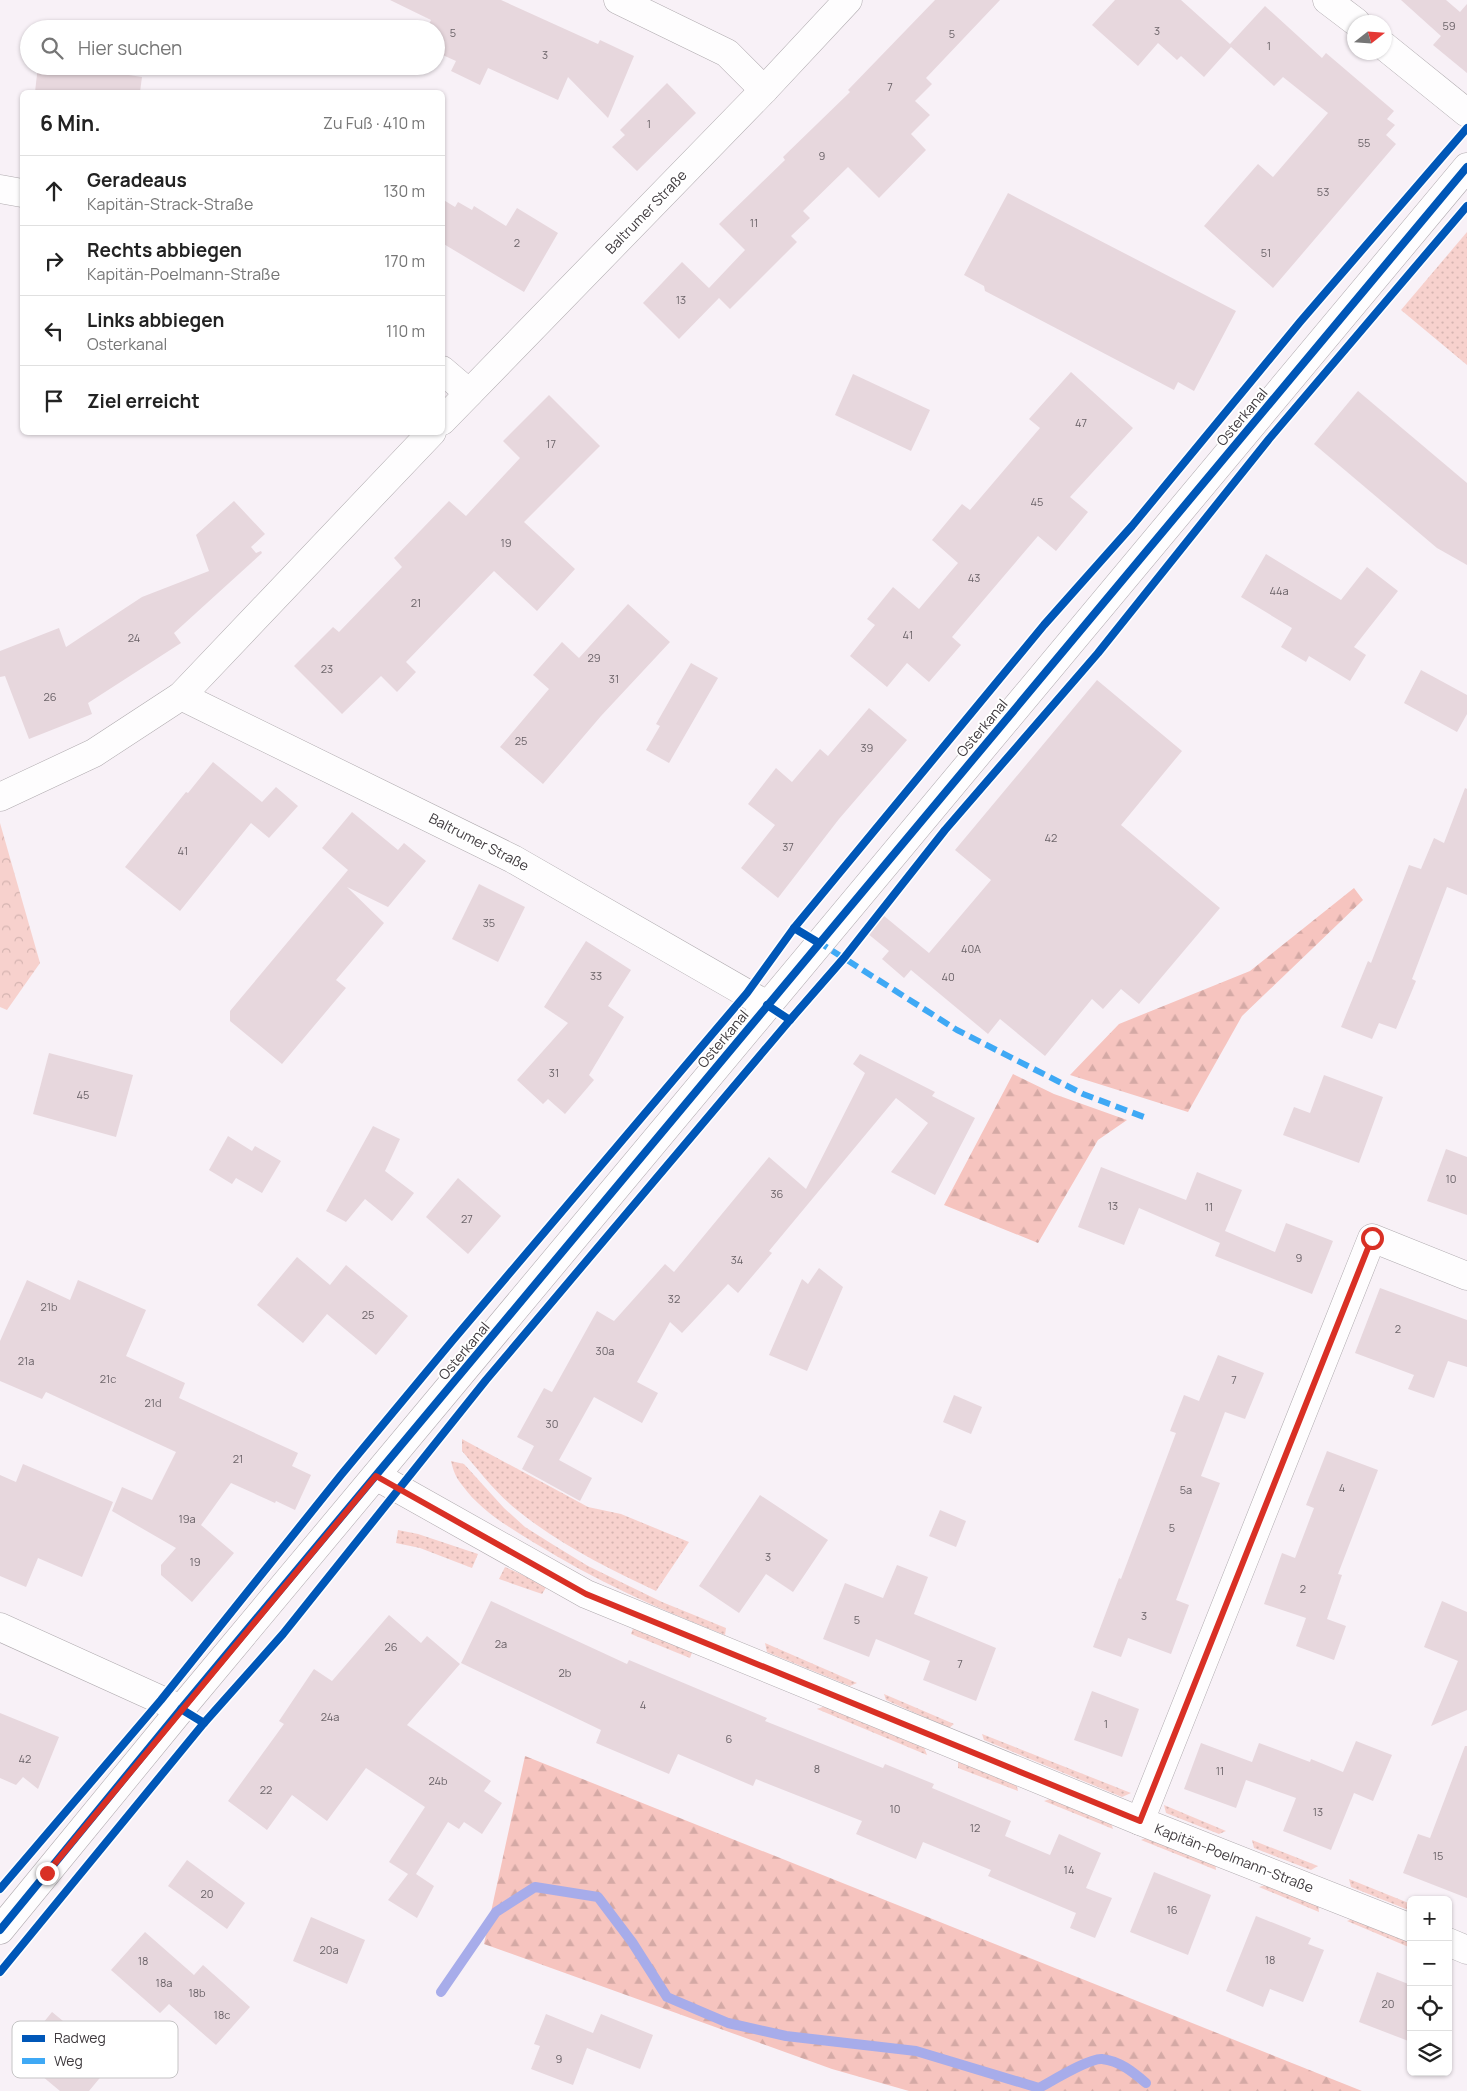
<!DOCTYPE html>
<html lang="de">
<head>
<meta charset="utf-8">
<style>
  body { margin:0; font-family:Manrope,sans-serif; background:#f6f6f6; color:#222 }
  .controls { position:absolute; right:15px; bottom:15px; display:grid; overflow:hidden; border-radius:8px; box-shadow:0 1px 4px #0004 }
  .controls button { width:45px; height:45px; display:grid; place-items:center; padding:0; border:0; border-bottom:1px solid #e0e0e0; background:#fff; color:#222; font:25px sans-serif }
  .compass { position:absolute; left:1347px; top:15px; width:45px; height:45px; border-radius:50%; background:#fff; box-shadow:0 1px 4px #0004; rotate:73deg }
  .stop { position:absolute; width:15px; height:15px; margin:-11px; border:4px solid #d93025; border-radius:50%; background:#fff }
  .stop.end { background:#d93025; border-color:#fff; box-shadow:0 1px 5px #0008 }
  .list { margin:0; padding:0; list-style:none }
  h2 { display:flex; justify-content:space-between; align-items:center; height:65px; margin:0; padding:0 20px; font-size:21px }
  h2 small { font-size:16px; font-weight:400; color:#767676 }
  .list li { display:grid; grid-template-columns:32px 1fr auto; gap:15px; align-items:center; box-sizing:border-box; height:70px; padding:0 20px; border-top:1px solid #e0e0e0 }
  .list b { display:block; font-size:19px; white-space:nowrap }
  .list p { margin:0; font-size:16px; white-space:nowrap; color:#767676 }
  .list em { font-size:16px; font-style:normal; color:#767676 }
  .icon { flex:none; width:28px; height:28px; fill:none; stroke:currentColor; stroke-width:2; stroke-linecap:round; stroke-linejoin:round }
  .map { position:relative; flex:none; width:1467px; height:2091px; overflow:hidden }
  .search { position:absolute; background:#fff; box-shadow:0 1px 4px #0004; left:20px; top:20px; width:425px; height:55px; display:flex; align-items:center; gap:12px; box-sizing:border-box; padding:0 18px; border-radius:28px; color:#767676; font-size:19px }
  .panel { position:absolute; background:#fff; box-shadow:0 1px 4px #0004; left:20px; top:90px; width:425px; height:345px; border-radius:8px }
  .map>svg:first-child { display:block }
  .grass { fill:url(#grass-dots) }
  .forest { fill:url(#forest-firs) }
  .park { fill:url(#park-crowns) }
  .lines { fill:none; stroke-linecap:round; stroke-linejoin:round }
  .stream { stroke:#a7acea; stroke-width:10 }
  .building { fill:#e7d7dd }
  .minor-casing { stroke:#afaaae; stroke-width:29 }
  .major-casing { stroke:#afaaae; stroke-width:29 }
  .minor { stroke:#fefdfe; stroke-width:28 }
  .major { stroke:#fefdfe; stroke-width:28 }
  .quiet { stroke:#3fa9f5; stroke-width:6; stroke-dasharray:12 6; stroke-linecap:butt }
  .cycleway-casing { stroke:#fff; stroke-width:11 }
  .cycleway { stroke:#0057b8; stroke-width:8 }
  .route { stroke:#d93025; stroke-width:6 }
  .labels { text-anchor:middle; stroke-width:4; stroke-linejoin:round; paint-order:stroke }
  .number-label { font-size:11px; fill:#6b6368 }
  .street-label { font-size:14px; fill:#3f3a3e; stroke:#fff }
  .key { fill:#fff; stroke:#c5c4c5; stroke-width:1 }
  .key-label { font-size:14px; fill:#3f3a3e }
</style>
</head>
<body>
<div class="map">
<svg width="1467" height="2091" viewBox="0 0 1467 2091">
  <defs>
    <pattern id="grass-dots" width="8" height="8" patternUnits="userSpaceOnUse" patternTransform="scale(1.25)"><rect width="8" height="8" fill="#f7d1cd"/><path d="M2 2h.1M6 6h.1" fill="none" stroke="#d5b4b1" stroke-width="1.8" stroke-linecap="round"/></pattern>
    <pattern id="forest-firs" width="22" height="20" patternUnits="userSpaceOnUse" patternTransform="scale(1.25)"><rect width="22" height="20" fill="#f6c4bf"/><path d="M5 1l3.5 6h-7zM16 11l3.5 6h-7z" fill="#d4a9a5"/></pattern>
    <pattern id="park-crowns" width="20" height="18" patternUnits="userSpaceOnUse" patternTransform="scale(1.25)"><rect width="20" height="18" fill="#f7d1cd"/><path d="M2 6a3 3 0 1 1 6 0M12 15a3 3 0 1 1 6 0" fill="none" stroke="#d5b4b1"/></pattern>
  </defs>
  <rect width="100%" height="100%" fill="#f8f1f7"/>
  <g class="grass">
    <path d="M1467,232V365L1401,310Z"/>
    <path d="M462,1439L588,1507L621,1514L689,1542L656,1591C607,1568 559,1544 517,1510C496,1493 479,1471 462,1451Z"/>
    <path d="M451,1461L464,1464L504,1508L525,1527L552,1544L588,1566L662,1602L726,1628L725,1635C658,1609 594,1580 533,1542C507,1526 480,1510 462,1485C456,1478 453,1470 451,1461Z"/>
    <path d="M398,1530L418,1534L478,1554L472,1568L420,1548L396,1543Z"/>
    <path d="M505,1567L547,1586L542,1594L499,1579Z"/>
    <path d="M634,1626L693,1650L690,1658L631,1634Z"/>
    <path d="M765,1643L857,1683L850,1686L767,1652Z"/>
    <path d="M884,1694L954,1724L949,1728L886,1700Z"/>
    <path d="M828,1705L924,1747L927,1755L817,1709Z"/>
    <path d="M982,1734L1131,1793L1122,1797L984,1740Z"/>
    <path d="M958,1761L1016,1783L1018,1791L958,1768Z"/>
    <path d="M1053,1798L1110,1820L1113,1829L1044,1801Z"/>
    <path d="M1164,1805L1226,1831L1219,1834L1166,1813Z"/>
    <path d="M1150,1836L1215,1862L1216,1870L1141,1840Z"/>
    <path d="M1252,1840L1318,1866L1311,1870L1254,1848Z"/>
    <path d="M1349,1879L1411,1904V1911L1351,1887Z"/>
    <path d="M1269,1884L1318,1903L1319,1912L1259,1887Z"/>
    <path d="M1357,1917L1411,1939V1948L1347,1921Z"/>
  </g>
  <g class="forest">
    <path d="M1354,888L1363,900L1242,1016L1188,1112L1070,1075L1119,1024L1250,971Z"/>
    <path d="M1013,1074L1054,1094L1127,1120L1098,1140L1038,1243L944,1205Z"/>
    <path d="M525,1756L1362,2091H909L832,2069L484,1944Z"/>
  </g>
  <path class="park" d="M0,823L40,963L7,1010L0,1007Z"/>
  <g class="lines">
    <path class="stream" d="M441,1992L496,1912L535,1887L598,1897L632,1942L667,1997L728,2023L786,2036L916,2051L1039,2088C1052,2081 1089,2058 1102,2059C1120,2061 1133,2072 1146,2083"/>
  </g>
  <g class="building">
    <path d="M390,0H501L598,44L600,40L634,56L608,118L568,77L558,100L488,68L480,85L451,71L456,61L436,52V29H427L431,20Z"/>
    <path d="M935,0H1000L926,78L932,84L915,101L930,115L911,134L926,150L879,198L848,167L803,211L810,218L791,236L797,242L730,309L719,298L679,339L643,303L682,262L709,288L745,250L719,224L785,160L783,157L850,92L848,90Z"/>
    <path d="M1115,0H1181L1230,44L1265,6L1322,58L1326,53L1394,111L1387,119L1395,125L1386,135L1396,144L1273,288L1204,226L1258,164L1273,177L1328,113L1283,77L1274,86L1231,47L1204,77L1181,56L1177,60L1158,43L1138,66L1092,25Z"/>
    <path d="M1401,0H1446L1460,12L1467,4V73L1433,45L1441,36Z"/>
    <path d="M38,66H69L142,77L140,92H35Z"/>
    <path d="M667,83L696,113L637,171L612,147L625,135L620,130Z"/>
    <path d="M1008,193L1236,311L1194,391L1178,382L1174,390L985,291L984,286L964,275Z"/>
    <path d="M442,199L455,207L458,202L472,210L474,206L506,226L517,208L558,233L524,292L442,243Z"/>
    <path d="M1071,372L1133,428L1070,497L1088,512L1056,551L1038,536L952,637L961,645L929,682L907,663L887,687L850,656L875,625L867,619L893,587L919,609L958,563L932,540L962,504L970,510L1040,428L1029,419Z"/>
    <path d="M853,374L930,410L911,451L835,415Z"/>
    <path d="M1358,391L1467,483V565L1437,548L1314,444Z"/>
    <path d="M549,395L600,446L524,522L575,569L537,611L494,571L406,662L416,672L397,692L381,676L342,714L294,666L333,627L339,632L402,567L394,558L449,501L466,516L520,458L503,441Z"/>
    <path d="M234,501L265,534L251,547L256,553L261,551L262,553L174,633L181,643L88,703L92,714L29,739L5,676L0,677V651L59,628L66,647L142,597L209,571L196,535Z"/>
    <path d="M1266,554L1341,600L1367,567L1398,591L1354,647L1366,655L1350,681L1309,656L1306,662L1281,647L1292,628L1241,597Z"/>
    <path d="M628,604L670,642L601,716L543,784L500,747L549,689L533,675L562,642L579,658Z"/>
    <path d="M691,663L718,678L669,763L646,750L660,726L656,724Z"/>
    <path d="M1421,670L1467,695V714L1457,732L1404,703Z"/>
    <path d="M1097,680L1182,751L1121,825L1220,908L1139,1004L1121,989L1103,1009L1092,999L1045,1056L1000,1019L988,1034L911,970L904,978L882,959L889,951L862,929L878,911L929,953L991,880L955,850Z"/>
    <path d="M869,708L907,740L839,819L778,898L741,868L775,825L748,804L776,768L792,782L820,749L828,756Z"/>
    <path d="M213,762L262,802L276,787L298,806L269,838L251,823L180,911L125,867L186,792L188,793Z"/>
    <path d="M1465,788L1467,789V895L1447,887L1412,979L1416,981L1396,1029L1379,1023L1372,1039L1341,1027L1368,961L1371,963L1409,865L1421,869L1434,838L1444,843Z"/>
    <path d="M352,812L398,850L404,843L426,861L388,907L347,887L384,923L336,980L346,988L282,1064L230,1021V1011L348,870L322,848Z"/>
    <path d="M479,884L525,907L498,962L452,939Z"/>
    <path d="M586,941L631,970L608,1006L624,1017L589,1075L594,1080L565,1114L548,1099L543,1104L517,1080L568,1023L544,1007Z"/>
    <path d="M49,1053L133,1075L116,1137L33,1114Z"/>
    <path d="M860,1054L935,1092L932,1096L975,1118L935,1195L891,1172L928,1123L896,1098L769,1251L772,1253L738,1293L728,1284L682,1333L670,1322L637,1382L658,1393L642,1423L594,1397L559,1460L592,1478L580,1501L522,1469L534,1446L517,1437L544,1388L552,1392L597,1311L614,1321L665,1264L674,1272L769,1157L806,1189L865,1073L853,1064Z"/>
    <path d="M1324,1075L1383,1097L1359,1163L1283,1135L1294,1107L1310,1113Z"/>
    <path d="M373,1126L400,1139L385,1171L414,1193L392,1221L365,1199L346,1222L326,1211Z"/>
    <path d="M228,1136L252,1151L255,1146L281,1161L262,1193L236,1178L232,1184L209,1170Z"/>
    <path d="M1446,1149L1467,1157V1215L1427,1201Z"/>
    <path d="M1101,1167L1186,1200L1197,1172L1242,1190L1225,1231L1275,1252L1286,1223L1333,1241L1312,1294L1215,1256L1220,1243L1139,1208L1124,1245L1078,1227Z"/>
    <path d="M458,1178L501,1216L468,1254L426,1217Z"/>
    <path d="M297,1257L330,1285L346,1265L408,1316L376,1355L327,1314L303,1343L257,1305Z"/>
    <path d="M819,1268L843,1287L807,1371L769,1355L802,1279L808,1284Z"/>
    <path d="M27,1280L70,1300L78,1280L146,1310L126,1356L185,1383L179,1398L298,1453L292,1466L311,1475L295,1510L276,1501L275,1503L231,1483L201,1525L234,1553L192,1602L161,1575V1565L176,1548L112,1511L122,1487L152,1500L176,1452L46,1392L42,1399L0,1381V1341Z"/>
    <path d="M1380,1288L1467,1320V1367L1448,1361L1434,1398L1408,1389L1414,1375L1355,1353Z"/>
    <path d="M1218,1355L1264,1373L1245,1419L1225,1412L1201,1476L1220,1483L1176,1600L1189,1605L1171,1654L1128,1638L1121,1657L1093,1647L1119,1578L1121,1579L1176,1433L1170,1431L1184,1395L1199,1401Z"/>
    <path d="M954,1395L982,1407L971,1434L943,1422Z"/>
    <path d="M1327,1451L1378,1470L1338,1574L1342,1575L1327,1619L1346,1626L1334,1660L1296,1646L1306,1618L1264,1604L1282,1553L1295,1558L1314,1508L1306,1505Z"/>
    <path d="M23,1464L113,1502L82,1577L38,1558L26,1587L0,1576V1475L16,1482Z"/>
    <path d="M760,1495L828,1540L793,1592L766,1574L739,1613L699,1586Z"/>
    <path d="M940,1510L966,1521L956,1547L929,1536Z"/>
    <path d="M897,1565L928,1577L914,1614L996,1648L976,1701L923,1680L930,1661L876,1639L869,1657L823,1639L845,1583L883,1598Z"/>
    <path d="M491,1601L627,1664L629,1660L767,1718L765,1721L883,1768L885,1764L934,1784L932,1788L1011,1821L1005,1836L1050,1855L1059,1834L1101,1853L1086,1888L1112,1898L1095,1938L1070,1928L1076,1913L988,1876L991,1870L923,1842L916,1859L856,1834L862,1821L756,1779L753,1786L678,1754L669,1774L596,1743L601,1730L461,1663Z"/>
    <path d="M1442,1601L1467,1612V1710L1431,1726L1458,1661L1424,1647Z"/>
    <path d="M389,1615L421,1643L427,1636L460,1664L407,1725L491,1781L484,1791L502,1803L482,1834L464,1822L459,1829L448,1822L416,1874L434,1886L417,1918L388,1900L408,1874L389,1862L425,1807L366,1768L327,1821L292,1795L267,1830L228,1801L284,1724L279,1721L314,1669L332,1681Z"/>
    <path d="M1092,1691L1139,1709L1122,1757L1074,1740Z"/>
    <path d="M0,1713L59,1737L38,1789L23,1777L16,1785L0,1778Z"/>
    <path d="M1356,1741L1392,1755L1373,1801L1354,1793L1331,1850L1283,1831L1296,1798L1246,1780L1236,1808L1184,1789L1201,1743L1252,1762L1259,1743L1310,1762L1311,1759L1343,1772Z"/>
    <path d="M1465,1746H1467V1898L1403,1873L1418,1834L1430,1838Z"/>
    <path d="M187,1860L245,1903L227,1929L168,1886Z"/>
    <path d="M1154,1872L1211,1895L1188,1955L1130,1932Z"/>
    <path d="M1256,1916L1311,1938L1308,1944L1324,1950L1303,2002L1270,1989L1263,2007L1226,1991Z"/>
    <path d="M311,1917L365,1940L347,1984L293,1961Z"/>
    <path d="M145,1932L194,1975L203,1965L250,2007L216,2045L169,2004L160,2013L111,1970Z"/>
    <path d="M1377,1972L1411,1985V2042L1359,2022Z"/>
    <path d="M52,2012L113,2062L89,2091H60L42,2076L46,2071L21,2050Z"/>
    <path d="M546,2014L593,2033L601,2014L653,2035L640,2069L587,2048L573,2085L531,2069L540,2046L534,2044Z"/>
  </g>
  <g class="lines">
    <defs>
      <g id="minor">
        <path d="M618,0L727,53L764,90"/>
        <path d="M1327,0L1356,22"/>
        <path d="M1384,46L1467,113"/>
        <path d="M0,189L22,193"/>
        <path d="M442,370L469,393"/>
        <path d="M442,421L764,90L848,0"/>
        <path d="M181,696L513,859L767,1005"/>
        <path d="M0,797L94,753L181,696L432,432"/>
        <path d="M376,1476L586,1594L1140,1821L1411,1928"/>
        <path d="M0,1627L181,1709"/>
        <path d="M1140,1821L1372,1238L1467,1276"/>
        <path d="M1448,1942L1467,1950"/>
      </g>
      <path id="major" d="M0,1930L181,1709L1467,167"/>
    </defs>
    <use href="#minor" class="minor-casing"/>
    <use href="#major" class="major-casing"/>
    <use href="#minor" class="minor"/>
    <use href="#major" class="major"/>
    <path class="quiet" d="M817,941L957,1030L1083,1094L1144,1117"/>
    <defs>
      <g id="cycleway">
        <path d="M819,943L794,928L1044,625L1132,526L1300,322L1467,128"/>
        <path d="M790,1020L844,958L945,830L1098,653L1269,439L1467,206"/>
        <path d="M204,1723L283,1634L486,1380L790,1020L767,1005"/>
        <path d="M0,1889L161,1700L341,1475L453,1340L747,993L794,928"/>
        <path d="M0,1930L181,1709L1467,167"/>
        <path d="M0,1972L204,1723L181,1709"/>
      </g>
    </defs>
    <use href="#cycleway" class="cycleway-casing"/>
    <use href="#cycleway" class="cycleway"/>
  </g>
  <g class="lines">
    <path class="route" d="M47,1873L376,1476L586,1594L1140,1821L1372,1238"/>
  </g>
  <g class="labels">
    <g class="number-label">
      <text x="1449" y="30">59</text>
      <text x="1157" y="35">3</text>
      <text x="453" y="37">5</text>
      <text x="952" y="38">5</text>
      <text x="1269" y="50">1</text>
      <text x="545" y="59">3</text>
      <text x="890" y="91">7</text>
      <text x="649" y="128">1</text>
      <text x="1364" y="147">55</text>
      <text x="822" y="160">9</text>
      <text x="1323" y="196">53</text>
      <text x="754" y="227">11</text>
      <text x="517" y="247">2</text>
      <text x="1266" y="257">51</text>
      <text x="681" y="304">13</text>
      <text x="1081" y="427">47</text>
      <text x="551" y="448">17</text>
      <text x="1037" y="506">45</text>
      <text x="506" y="547">19</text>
      <text x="974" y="582">43</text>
      <text x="1279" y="595">44a</text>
      <text x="416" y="607">21</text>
      <text x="908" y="639">41</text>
      <text x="134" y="642">24</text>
      <text x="594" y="662">29</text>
      <text x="327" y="673">23</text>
      <text x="614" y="683">31</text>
      <text x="50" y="701">26</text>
      <text x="521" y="745">25</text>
      <text x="867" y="752">39</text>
      <text x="1051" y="842">42</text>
      <text x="788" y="851">37</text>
      <text x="183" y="855">41</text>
      <text x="489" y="927">35</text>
      <text x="971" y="953">40A</text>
      <text x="596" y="980">33</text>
      <text x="948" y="981">40</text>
      <text x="554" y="1077">31</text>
      <text x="83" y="1099">45</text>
      <text x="1451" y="1183">10</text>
      <text x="777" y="1198">36</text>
      <text x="1113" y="1210">13</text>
      <text x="1209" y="1211">11</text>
      <text x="467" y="1223">27</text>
      <text x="1299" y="1262">9</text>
      <text x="737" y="1264">34</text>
      <text x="674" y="1303">32</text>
      <text x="49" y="1311">21b</text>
      <text x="368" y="1319">25</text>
      <text x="1398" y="1333">2</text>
      <text x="605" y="1355">30a</text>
      <text x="26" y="1365">21a</text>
      <text x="108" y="1383">21c</text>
      <text x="1234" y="1384">7</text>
      <text x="153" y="1407">21d</text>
      <text x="552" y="1428">30</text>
      <text x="238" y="1463">21</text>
      <text x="1342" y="1492">4</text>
      <text x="1186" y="1494">5a</text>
      <text x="187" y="1523">19a</text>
      <text x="1172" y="1532">5</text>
      <text x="768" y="1561">3</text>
      <text x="195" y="1566">19</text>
      <text x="1303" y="1593">2</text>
      <text x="1144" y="1620">3</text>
      <text x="857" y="1624">5</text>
      <text x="501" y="1648">2a</text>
      <text x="391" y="1651">26</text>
      <text x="960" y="1668">7</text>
      <text x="565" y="1677">2b</text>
      <text x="643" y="1709">4</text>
      <text x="330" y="1721">24a</text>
      <text x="1106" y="1728">1</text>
      <text x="729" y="1743">6</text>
      <text x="25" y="1763">42</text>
      <text x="817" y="1773">8</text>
      <text x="1220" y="1775">11</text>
      <text x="438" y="1785">24b</text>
      <text x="266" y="1794">22</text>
      <text x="895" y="1813">10</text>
      <text x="1318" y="1816">13</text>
      <text x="975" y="1832">12</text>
      <text x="1438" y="1860">15</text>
      <text x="1069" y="1874">14</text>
      <text x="207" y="1898">20</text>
      <text x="1172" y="1914">16</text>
      <text x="329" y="1954">20a</text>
      <text x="1270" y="1964">18</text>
      <text x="143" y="1965">18</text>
      <text x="164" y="1987">18a</text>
      <text x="197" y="1997">18b</text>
      <text x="1388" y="2008">20</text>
      <text x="222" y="2019">18c</text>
      <text x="559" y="2063">9</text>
    </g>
    <g class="street-label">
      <text transform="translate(646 212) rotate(-46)" y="5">Baltrumer Straße</text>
      <text transform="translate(1242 417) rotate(-50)" y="5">Osterkanal</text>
      <text transform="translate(982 728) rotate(-50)" y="5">Osterkanal</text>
      <text transform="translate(479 842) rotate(27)" y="5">Baltrumer Straße</text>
      <text transform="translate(723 1039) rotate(-50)" y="5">Osterkanal</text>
      <text transform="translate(464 1351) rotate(-50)" y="5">Osterkanal</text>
      <text transform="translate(1234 1858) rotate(21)" y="5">Kapitän-Poelmann-Straße</text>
    </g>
  </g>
  <rect x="12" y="2021" width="166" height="57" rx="8" class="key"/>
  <rect x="22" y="2035" width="23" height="7" fill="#0057b8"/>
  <rect x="22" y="2058" width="23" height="6" fill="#3fa9f5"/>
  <g class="key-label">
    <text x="54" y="2043">Radweg</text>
    <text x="54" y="2066">Weg</text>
  </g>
</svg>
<div class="controls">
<button>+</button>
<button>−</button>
<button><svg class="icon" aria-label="locate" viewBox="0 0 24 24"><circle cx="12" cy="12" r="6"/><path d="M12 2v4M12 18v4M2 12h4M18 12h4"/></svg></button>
<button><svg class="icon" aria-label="layers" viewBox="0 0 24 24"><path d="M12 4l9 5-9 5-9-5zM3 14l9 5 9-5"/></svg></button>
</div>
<svg class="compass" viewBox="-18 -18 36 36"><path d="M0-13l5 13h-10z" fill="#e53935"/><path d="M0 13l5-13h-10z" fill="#767676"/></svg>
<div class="stop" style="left:1372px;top:1238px"></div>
<div class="stop end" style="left:47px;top:1873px"></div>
<div class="search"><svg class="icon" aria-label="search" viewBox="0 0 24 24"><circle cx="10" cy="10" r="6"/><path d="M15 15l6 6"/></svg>Hier suchen</div>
<section class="panel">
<h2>6 Min.<small>Zu Fuß · 410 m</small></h2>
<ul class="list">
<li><svg class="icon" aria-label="ahead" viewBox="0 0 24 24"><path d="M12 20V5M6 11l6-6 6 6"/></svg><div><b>Geradeaus</b><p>Kapitän-Strack-Straße</p></div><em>130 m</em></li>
<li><svg class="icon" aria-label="right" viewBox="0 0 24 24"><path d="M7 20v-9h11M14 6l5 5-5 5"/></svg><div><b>Rechts abbiegen</b><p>Kapitän-Poelmann-Straße</p></div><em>170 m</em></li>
<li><svg class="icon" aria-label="left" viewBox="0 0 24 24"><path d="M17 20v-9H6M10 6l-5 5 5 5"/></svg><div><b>Links abbiegen</b><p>Osterkanal</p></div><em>110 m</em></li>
<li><svg class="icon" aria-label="arrive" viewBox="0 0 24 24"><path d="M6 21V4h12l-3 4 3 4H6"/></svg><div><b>Ziel erreicht</b></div></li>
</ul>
</section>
</div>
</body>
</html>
